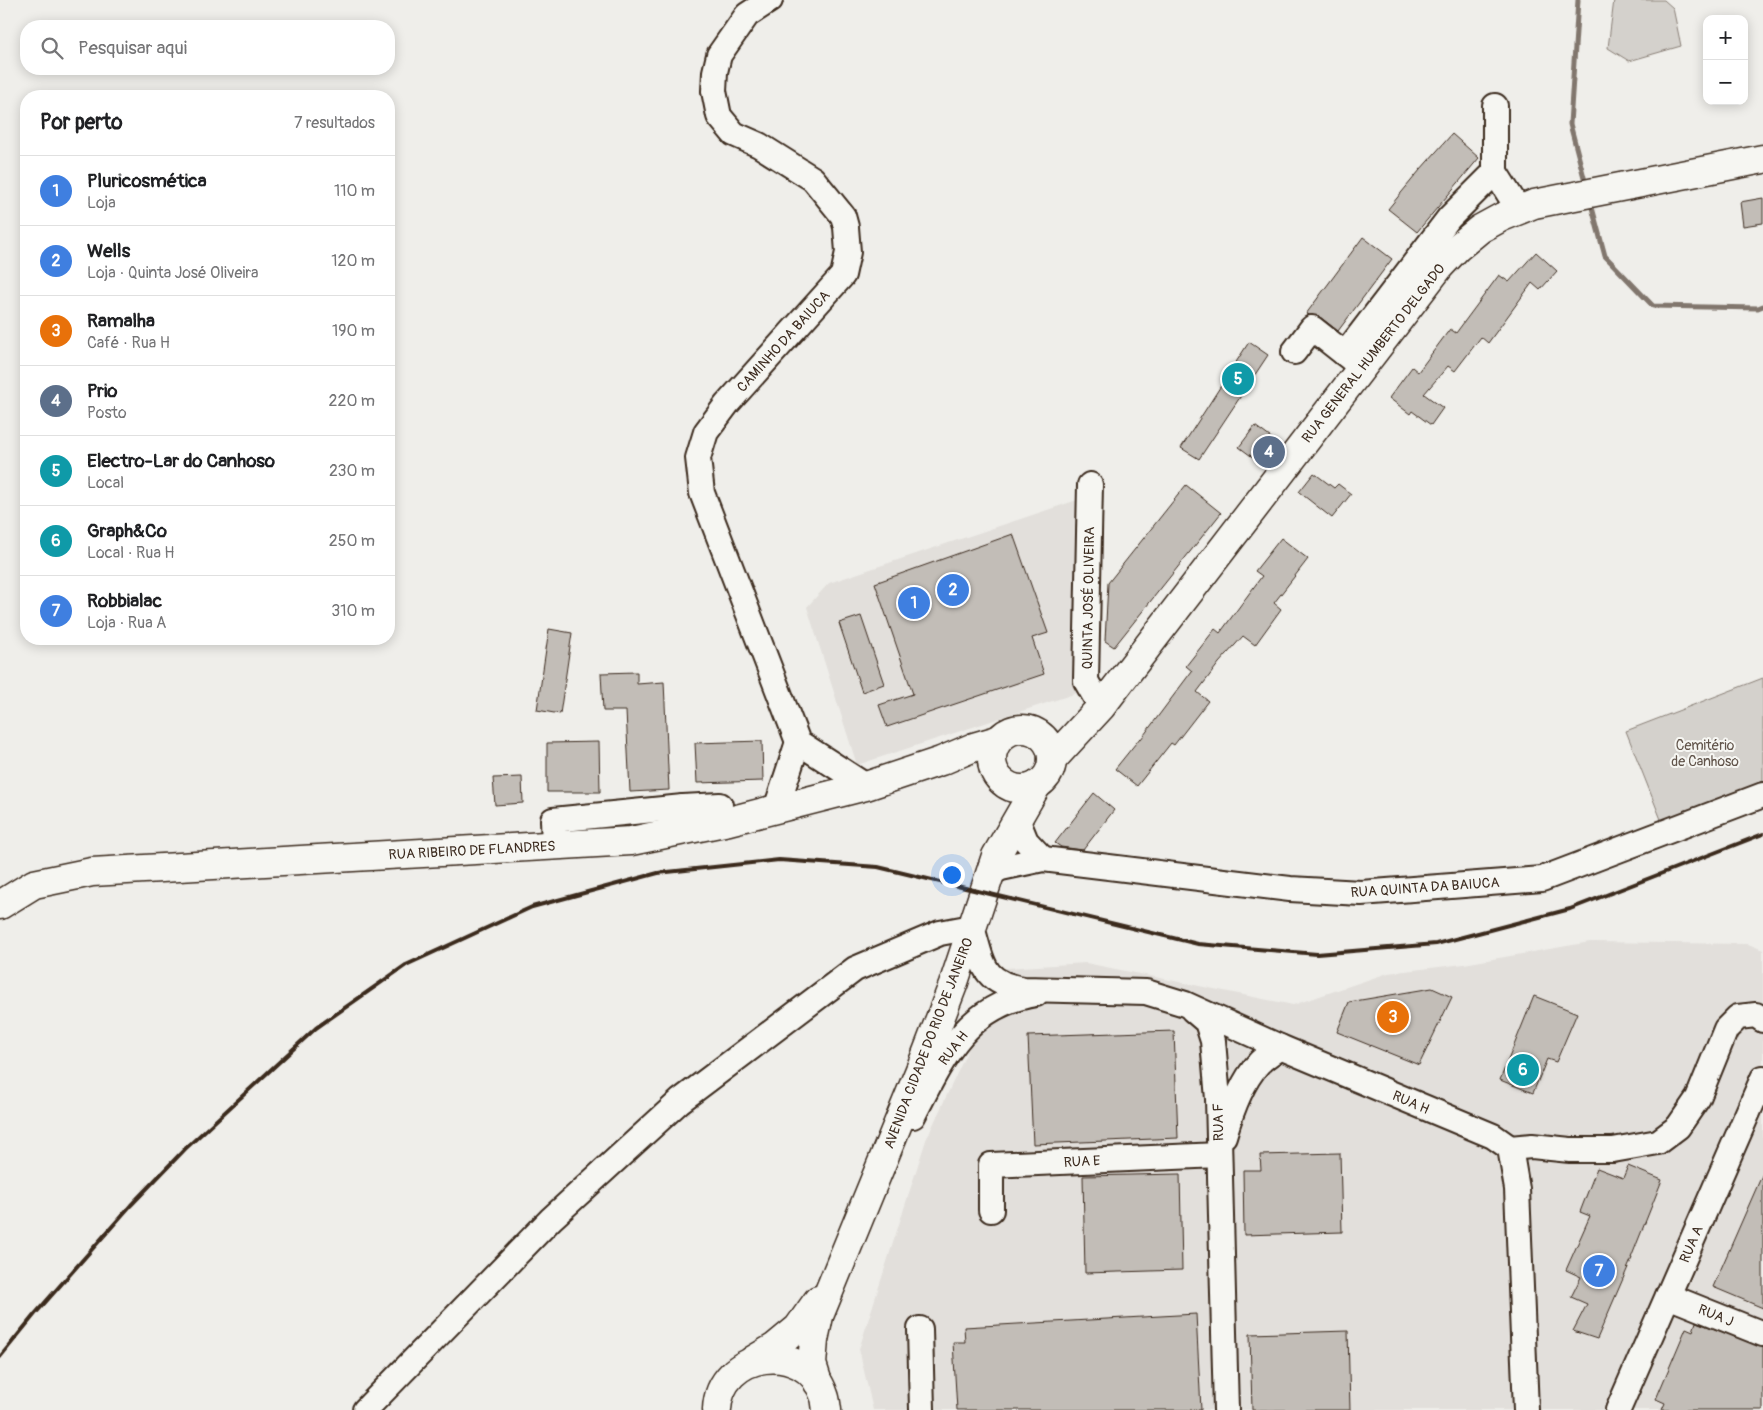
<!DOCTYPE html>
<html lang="pt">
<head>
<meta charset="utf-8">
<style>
  body { margin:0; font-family:Pangolin,sans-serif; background:#f6f6f6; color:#202124 }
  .controls { position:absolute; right:15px; top:15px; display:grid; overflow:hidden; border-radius:10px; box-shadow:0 2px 12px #0003 }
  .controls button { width:45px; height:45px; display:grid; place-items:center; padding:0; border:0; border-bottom:1px solid #e0e0e0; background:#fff; color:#202124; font:25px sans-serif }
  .you { position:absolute; left:951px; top:874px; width:18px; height:18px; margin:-12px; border:4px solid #fff; border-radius:50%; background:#1a73e8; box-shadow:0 0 0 8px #1a73e833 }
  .badge { display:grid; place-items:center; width:32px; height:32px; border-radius:50%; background:#d1495b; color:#fff; font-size:16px; font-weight:700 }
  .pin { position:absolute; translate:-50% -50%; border:2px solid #fff; box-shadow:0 1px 5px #0006 }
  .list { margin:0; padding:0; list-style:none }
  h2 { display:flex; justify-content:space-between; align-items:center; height:65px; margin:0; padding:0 20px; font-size:21px }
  h2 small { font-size:16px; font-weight:400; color:#757577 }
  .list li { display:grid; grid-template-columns:32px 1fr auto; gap:15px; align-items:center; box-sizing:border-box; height:70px; padding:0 20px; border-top:1px solid #e0e0e0 }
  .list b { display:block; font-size:19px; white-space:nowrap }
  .list p { margin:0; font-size:16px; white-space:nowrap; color:#757577 }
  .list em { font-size:16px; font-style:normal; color:#757577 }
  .icon { flex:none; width:28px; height:28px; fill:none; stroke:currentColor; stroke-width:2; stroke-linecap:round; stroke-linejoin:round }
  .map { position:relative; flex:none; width:1763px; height:1410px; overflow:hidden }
  .search { position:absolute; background:#fff; box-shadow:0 2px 12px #0003; left:20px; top:20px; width:375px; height:55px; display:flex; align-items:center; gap:12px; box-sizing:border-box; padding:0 18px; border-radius:20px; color:#757577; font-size:19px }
  .panel { position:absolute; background:#fff; box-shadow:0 2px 12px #0003; left:20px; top:90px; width:375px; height:555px; border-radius:20px }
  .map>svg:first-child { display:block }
  .built { fill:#e2dfdb }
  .green { fill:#d4d1cc; stroke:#887e75 }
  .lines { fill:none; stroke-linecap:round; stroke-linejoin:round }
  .stream { stroke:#81766d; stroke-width:5 }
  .building { fill:#c2bdb7; stroke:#3b2a1e }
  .minor-casing { stroke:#3b2a1e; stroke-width:28 }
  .major-casing { stroke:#3b2a1e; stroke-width:31 }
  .minor { stroke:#f6f6f2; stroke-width:24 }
  .major { stroke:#f6f6f2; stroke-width:28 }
  .rail { stroke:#3b2a1e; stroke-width:4 }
  .labels { text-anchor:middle; stroke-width:4; stroke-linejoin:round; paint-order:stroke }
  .street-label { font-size:14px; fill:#3b2a1e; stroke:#f6f6f2 }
  .park-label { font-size:14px; fill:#61544a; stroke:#f6f6f2 }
</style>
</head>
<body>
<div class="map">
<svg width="1763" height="1410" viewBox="0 0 1763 1410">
  <rect width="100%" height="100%" fill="#efeeea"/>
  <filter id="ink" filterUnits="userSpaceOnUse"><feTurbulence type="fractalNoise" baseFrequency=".02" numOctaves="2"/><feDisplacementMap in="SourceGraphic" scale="10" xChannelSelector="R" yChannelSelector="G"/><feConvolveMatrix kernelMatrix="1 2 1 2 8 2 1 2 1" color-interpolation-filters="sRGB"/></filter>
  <g filter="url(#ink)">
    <g class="built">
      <path d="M1080,499L1077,693L857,765L807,607L829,583Z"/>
      <path d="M1590,942L1748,944L1763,950V1410H873L859,1349L926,1140L1006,968L1086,963L1293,1005L1388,973L1464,964Z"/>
    </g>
    <g class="green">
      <path d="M1614,0H1664L1673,8L1681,46L1629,61L1608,48Z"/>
      <path d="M1763,678V783L1662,822L1626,731Z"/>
    </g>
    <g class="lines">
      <g class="stream">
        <path d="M1578,0L1570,124L1586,185"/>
        <path d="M1590,200L1605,256L1653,306L1758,308L1763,306"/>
      </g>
    </g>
    <g class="building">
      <path d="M1452,134L1479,158L1417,232L1388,209L1420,170Z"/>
      <path d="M1763,198V223L1743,226L1740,202Z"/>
      <path d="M1363,237L1392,259L1338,331L1320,317L1306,314Z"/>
      <path d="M1536,252L1557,271L1540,290L1532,283L1488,343L1481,337L1455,371L1448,366L1424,394L1443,408L1431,425L1412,411L1410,414L1389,398L1412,367L1418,372L1450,329L1456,333L1499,275L1509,282Z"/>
      <path d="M1249,342L1268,355L1199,459L1181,448Z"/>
      <path d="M1255,426L1282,446L1266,467L1239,447Z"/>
      <path d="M1314,473L1334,488L1338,484L1351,494L1332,518L1299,492Z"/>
      <path d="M1186,485L1221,513L1114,647L1105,641L1108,583Z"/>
      <path d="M1013,534L1048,633L1032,638L1044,674L887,727L879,705L913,694L875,583Z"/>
      <path d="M1281,538L1308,559L1274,603L1281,609L1255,645L1243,636L1219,663L1197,692L1208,701L1174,745L1171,743L1137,786L1115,769L1140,738L1141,739L1192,671L1186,666L1215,629L1220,633L1262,576L1255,571Z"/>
      <path d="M861,616L884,684L862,692L839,623Z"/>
      <path d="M549,629L572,633L560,714L537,710Z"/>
      <path d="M637,672V684L664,682L669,790L630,792L626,711H603L601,673Z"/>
      <path d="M762,741L763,781L697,783L695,743Z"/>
      <path d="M599,742L600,792H547V743Z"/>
      <path d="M522,777L523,803L495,805L493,778Z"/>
      <path d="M1094,793L1114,810L1083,850L1061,847L1055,843Z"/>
      <path d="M1432,988L1452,997L1419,1065L1337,1032L1349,1002Z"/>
      <path d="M1534,996L1577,1013L1556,1062L1547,1059L1533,1093L1500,1080Z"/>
      <path d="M1174,1031L1178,1138L1033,1144L1028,1036Z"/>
      <path d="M1340,1153L1342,1232L1244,1235L1243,1170H1261L1260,1155Z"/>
      <path d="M1628,1166L1662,1180L1631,1258H1632L1597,1339L1573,1331L1587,1304L1571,1297L1581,1277L1566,1270L1590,1216L1580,1212L1597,1168L1623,1178Z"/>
      <path d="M1763,1173V1308L1713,1287Z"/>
      <path d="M1180,1174L1182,1270L1085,1273L1083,1176Z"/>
      <path d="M1196,1314L1201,1410H957L953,1342H965L964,1327Z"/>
      <path d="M1696,1322L1763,1347V1410H1662L1665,1403L1656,1399L1686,1328L1693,1331Z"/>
      <path d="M1348,1331L1350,1410H1252L1250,1334Z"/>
    </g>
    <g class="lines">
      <defs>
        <g id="minor">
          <path d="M770,0L747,15L719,55L715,72L714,91L719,116L734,134L759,145L813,179L843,216L846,227L848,252L843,275L727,404L706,432L698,458L702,493L798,742L866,786"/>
          <path d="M1495,172L1519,210"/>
          <path d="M1294,352L1312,328L1345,354"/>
          <path d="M1361,367L1345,354L1449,218L1495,172V106"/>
          <path d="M1090,485L1086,681L1101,707"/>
          <path d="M683,807L720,805"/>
          <path d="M776,809L798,742"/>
          <path d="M1017,819L1026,841L1043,859"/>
          <path d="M554,846L553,820L683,807L687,830"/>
          <path d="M989,874L1001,868L1043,859L1290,889L1361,893L1542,879L1763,795"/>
          <path d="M1193,1010L1207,1022L1213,1041L1218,1099L1226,1410"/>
          <path d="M913,1116C942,1059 966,1005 1036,994"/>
          <path d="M1224,1136C1231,1112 1241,1083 1258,1064C1264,1057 1273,1052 1280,1047"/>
          <path d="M1510,1148L1532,1146L1570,1150H1613L1658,1142L1678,1127L1698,1098L1726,1029L1738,1017L1756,1015L1763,1020"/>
          <path d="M991,1210V1165L1219,1155"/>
          <path d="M1668,1296L1763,1334"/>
          <path d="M920,1329L922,1410"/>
          <path d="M365,1410L551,1219L680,1101L855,969L940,933L972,927C983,964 982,983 1024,989L1146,992L1185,1004L1280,1047L1493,1136L1510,1148L1517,1189L1526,1410"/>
          <path d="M1618,1410L1763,1078"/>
        </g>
        <g id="major">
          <circle cx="1022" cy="759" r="30"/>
          <path d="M1052,760L1101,707L1440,266L1457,248L1480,229L1502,217L1534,204L1763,159"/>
          <path d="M0,905L34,884L92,872L631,841L729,821L866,786L941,761L974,747L998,740"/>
          <path d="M753,1360L775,1347L798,1328L818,1300"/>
          <path d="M818,1383L812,1364L814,1340L819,1316L924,1060L953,985L996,856L1037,785"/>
          <path d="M717,1410C719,1350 806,1339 824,1395C826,1399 826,1405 827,1410"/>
        </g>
      </defs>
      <use href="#minor" class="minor-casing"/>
      <use href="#major" class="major-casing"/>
      <use href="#minor" class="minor"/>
      <use href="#major" class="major"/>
      <path class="rail" d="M0,1357L35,1314L131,1205L185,1149L316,1028L406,965L532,907L658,873L779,860L878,867L1198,944L1317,954L1436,944L1570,909L1763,834"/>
    </g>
  </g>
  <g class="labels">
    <g class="street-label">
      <text transform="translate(783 341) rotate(-48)" y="5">CAMINHO DA BAIUCA</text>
      <text transform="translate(1373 353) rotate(-52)" y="5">RUA GENERAL HUMBERTO DELGADO</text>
      <text transform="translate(1088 598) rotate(-89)" y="5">QUINTA JOSÉ OLIVEIRA</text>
      <text transform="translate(472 850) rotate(-3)" y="5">RUA RIBEIRO DE FLANDRES</text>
      <text transform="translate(1425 887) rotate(-4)" y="5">RUA QUINTA DA BAIUCA</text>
      <text transform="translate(928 1043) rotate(-69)" y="5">AVENIDA CIDADE DO RIO DE JANEIRO</text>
      <text transform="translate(953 1048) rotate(-53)" y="5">RUA H</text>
      <text transform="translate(1411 1102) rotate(23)" y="5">RUA H</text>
      <text transform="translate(1218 1122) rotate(-91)" y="5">RUA F</text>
      <text transform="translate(1082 1161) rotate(-3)" y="5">RUA E</text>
      <text transform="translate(1691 1244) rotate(-67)" y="5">RUA A</text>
      <text transform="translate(1716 1315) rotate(22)" y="5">RUA J</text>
    </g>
    <g class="park-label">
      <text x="1705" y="750">Cemitério<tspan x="1705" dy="16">de Canhoso</tspan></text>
    </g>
  </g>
</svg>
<div class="controls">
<button>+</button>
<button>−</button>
</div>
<div class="you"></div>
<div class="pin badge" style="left:914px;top:603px;background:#3f7fe0">1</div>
<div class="pin badge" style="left:953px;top:590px;background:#3f7fe0">2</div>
<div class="pin badge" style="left:1393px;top:1017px;background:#e8710a">3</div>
<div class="pin badge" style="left:1269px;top:452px;background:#5c6f8a">4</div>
<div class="pin badge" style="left:1238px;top:379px;background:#0f9aa8">5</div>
<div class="pin badge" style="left:1523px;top:1070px;background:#0f9aa8">6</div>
<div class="pin badge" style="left:1599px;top:1271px;background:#3f7fe0">7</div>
<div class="search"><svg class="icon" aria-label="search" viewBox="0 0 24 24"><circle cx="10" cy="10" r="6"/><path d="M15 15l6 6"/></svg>Pesquisar aqui</div>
<section class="panel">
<h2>Por perto<small>7 resultados</small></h2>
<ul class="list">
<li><span class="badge" style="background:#3f7fe0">1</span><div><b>Pluricosmética</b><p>Loja</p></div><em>110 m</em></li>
<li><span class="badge" style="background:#3f7fe0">2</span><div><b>Wells</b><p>Loja · Quinta José Oliveira</p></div><em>120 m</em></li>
<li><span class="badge" style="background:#e8710a">3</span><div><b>Ramalha</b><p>Café · Rua H</p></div><em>190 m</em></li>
<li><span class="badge" style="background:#5c6f8a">4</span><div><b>Prio</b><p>Posto</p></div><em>220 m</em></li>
<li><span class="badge" style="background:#0f9aa8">5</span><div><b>Electro-Lar do Canhoso</b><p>Local</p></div><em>230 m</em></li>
<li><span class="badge" style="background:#0f9aa8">6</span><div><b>Graph&amp;Co</b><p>Local · Rua H</p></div><em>250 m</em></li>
<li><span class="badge" style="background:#3f7fe0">7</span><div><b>Robbialac</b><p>Loja · Rua A</p></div><em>310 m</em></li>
</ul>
</section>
</div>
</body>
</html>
